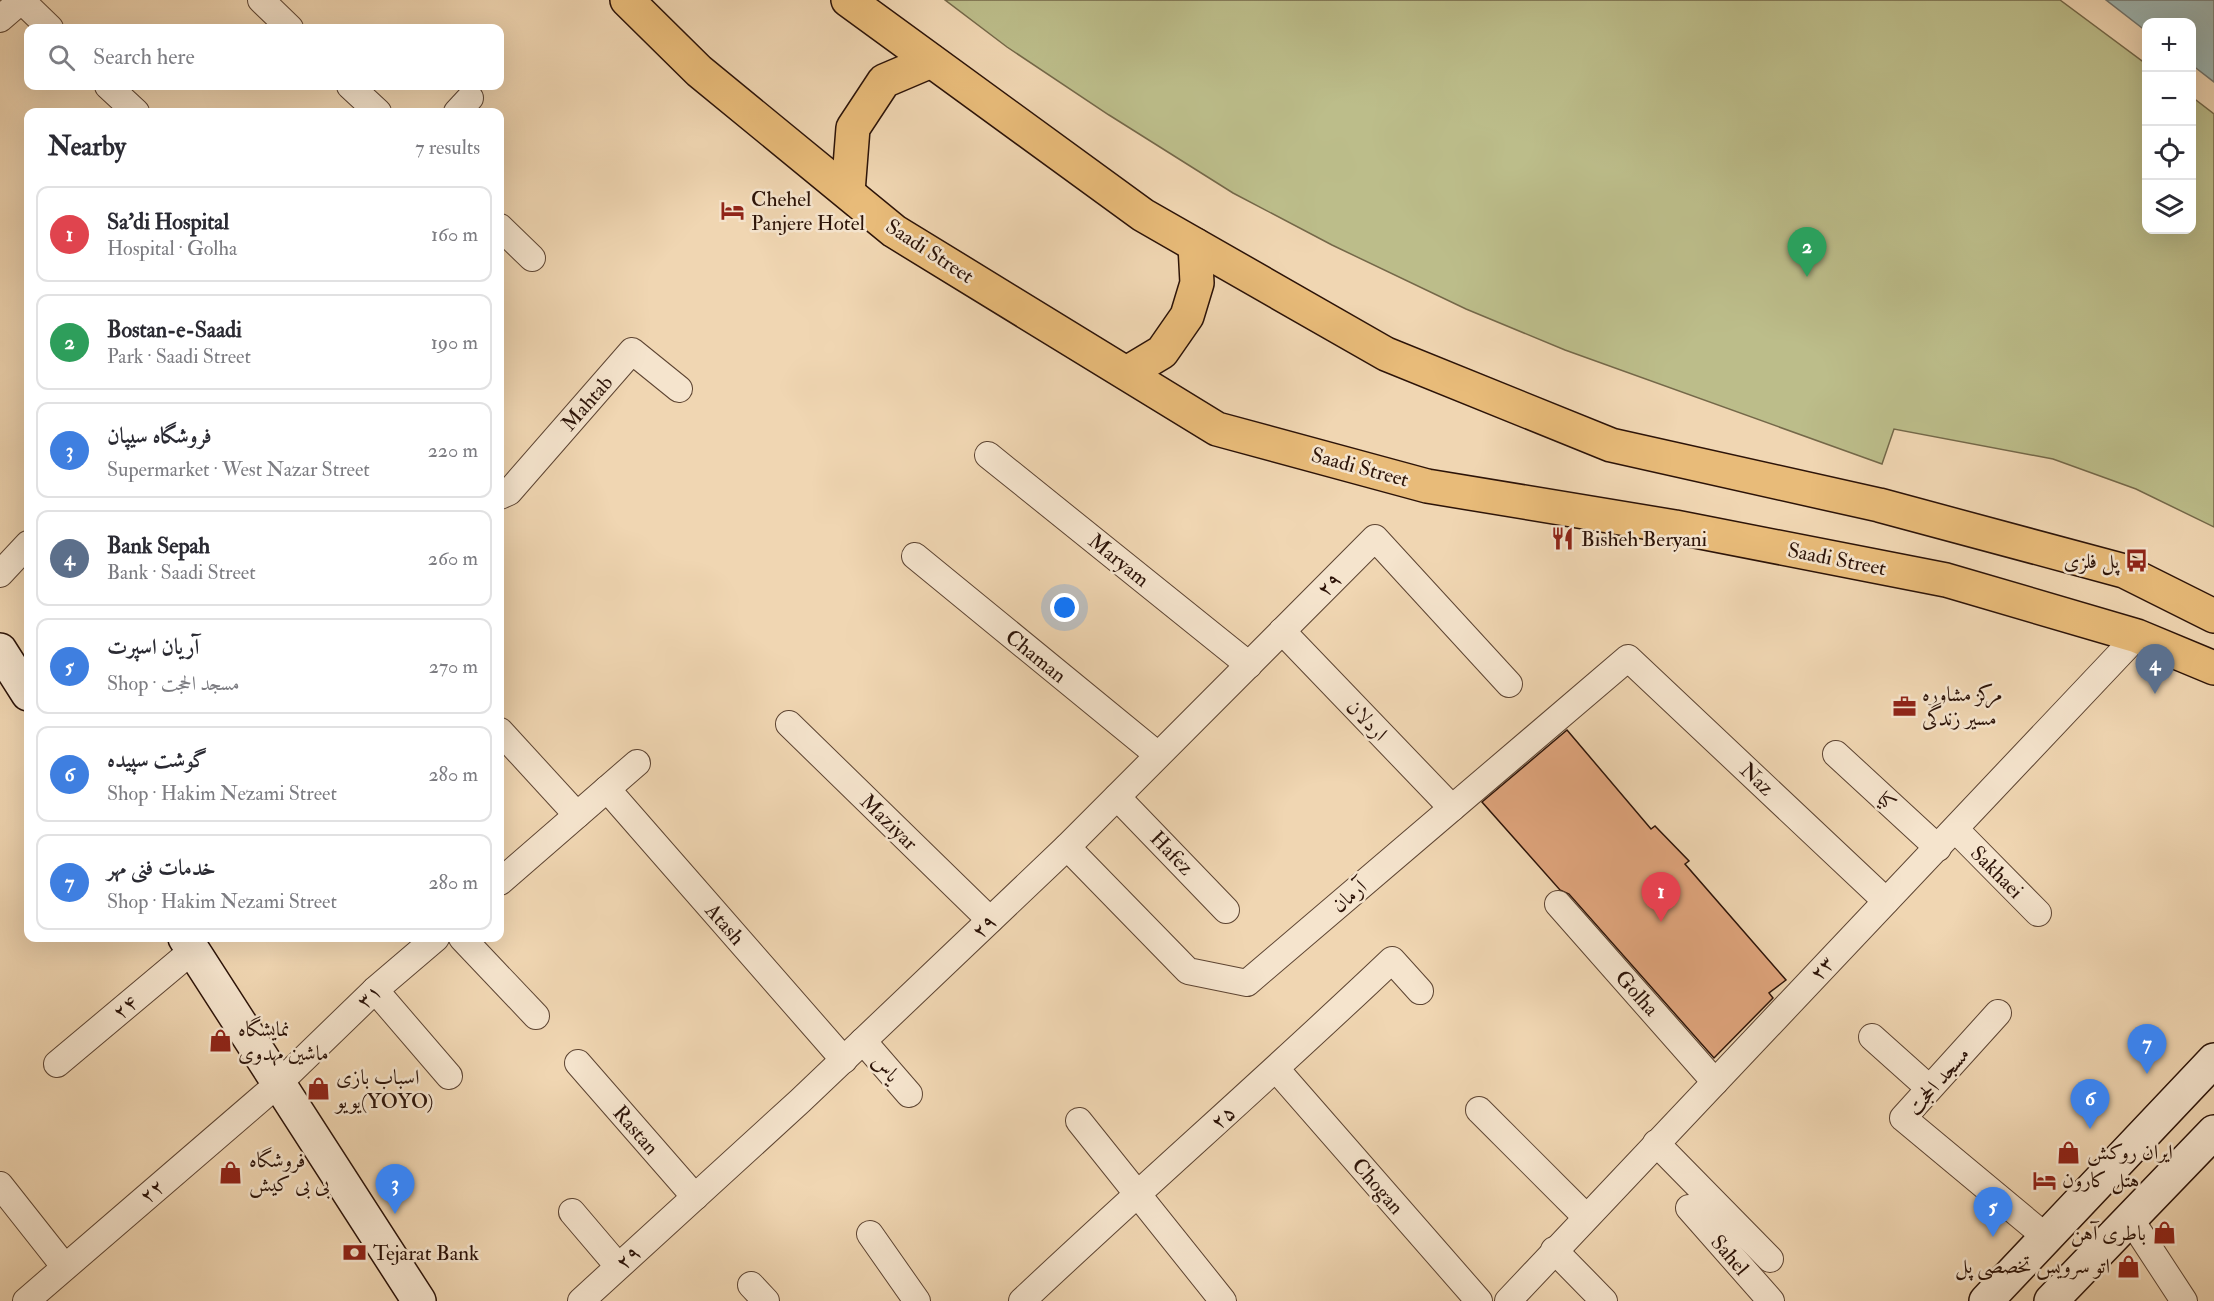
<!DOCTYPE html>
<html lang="en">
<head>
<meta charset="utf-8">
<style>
  body { margin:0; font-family:"IM FELL Double Pica",Amiri,serif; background:#f7f7f7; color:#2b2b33 }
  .controls { position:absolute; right:18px; top:18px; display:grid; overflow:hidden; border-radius:12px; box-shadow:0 6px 24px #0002 }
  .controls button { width:54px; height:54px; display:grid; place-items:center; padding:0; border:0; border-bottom:2px solid #e1e1e2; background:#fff; color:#2b2b33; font:30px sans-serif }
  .you { position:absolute; left:1065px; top:608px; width:21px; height:21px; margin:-15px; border:4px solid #fff; border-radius:50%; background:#1a73e8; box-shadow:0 0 0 9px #1a73e833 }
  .badge { display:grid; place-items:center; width:39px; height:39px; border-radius:50%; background:#8f2418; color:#fff; font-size:20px; font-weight:700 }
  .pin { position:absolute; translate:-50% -50px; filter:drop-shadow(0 2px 3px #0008) }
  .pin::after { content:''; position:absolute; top:32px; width:21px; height:18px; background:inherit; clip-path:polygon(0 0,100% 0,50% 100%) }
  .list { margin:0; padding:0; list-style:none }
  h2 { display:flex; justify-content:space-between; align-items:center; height:78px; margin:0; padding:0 24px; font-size:26px }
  h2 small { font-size:20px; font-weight:400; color:#7c7c81 }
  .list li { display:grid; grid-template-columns:39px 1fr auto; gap:18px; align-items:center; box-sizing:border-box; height:96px; margin:0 12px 12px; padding:0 12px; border:2px solid #e1e1e2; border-radius:12px }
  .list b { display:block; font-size:22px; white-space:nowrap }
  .list p { margin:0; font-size:20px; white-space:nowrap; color:#7c7c81 }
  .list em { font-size:20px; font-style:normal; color:#7c7c81 }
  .icon { flex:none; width:33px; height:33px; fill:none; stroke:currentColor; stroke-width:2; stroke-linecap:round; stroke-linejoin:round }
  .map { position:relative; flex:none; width:2214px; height:1301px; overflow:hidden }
  .search { position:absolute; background:#fff; box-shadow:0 6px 24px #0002; left:24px; top:24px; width:480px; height:66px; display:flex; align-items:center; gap:15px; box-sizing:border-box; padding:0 21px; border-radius:12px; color:#7c7c81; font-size:22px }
  .panel { position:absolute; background:#fff; box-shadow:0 6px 24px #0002; left:24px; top:108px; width:480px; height:834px; border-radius:12px }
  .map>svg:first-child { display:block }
  .green { fill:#bcbd8a; stroke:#746849; stroke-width:1.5 }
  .water { fill:#9db7b4; stroke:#70756f; stroke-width:1.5 }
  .building { fill:#e0a57d; stroke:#2c1308; stroke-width:1.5 }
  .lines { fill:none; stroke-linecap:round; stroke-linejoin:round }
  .street-casing { stroke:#5d4432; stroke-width:28 }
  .secondary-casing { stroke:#2c1308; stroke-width:36 }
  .primary-casing { stroke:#2c1308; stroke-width:36 }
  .street { stroke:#f5e4cd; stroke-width:26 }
  .secondary { stroke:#f5e4cd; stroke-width:33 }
  .primary { stroke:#e8bb79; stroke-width:33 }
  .labels { text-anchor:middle; stroke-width:5; stroke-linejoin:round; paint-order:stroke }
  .poi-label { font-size:21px; fill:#2c1308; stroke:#f5e4cd; text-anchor:start }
  .street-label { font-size:21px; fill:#2c1308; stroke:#f5e4cd }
</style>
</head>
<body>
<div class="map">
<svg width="2214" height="1301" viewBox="0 0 2214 1301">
  <rect width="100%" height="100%" fill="#f0d6b2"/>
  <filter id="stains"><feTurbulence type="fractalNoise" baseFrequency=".00333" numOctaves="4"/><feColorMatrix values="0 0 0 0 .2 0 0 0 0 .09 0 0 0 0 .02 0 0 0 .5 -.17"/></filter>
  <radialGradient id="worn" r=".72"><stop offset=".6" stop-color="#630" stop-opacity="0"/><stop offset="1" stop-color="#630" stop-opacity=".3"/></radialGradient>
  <path class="green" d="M945,0H2060L2146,64V230H2192V97L2214,114V527L2136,489L2053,459L1894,429L1882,464L1565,350L1466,309L1332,245L1233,193L1109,115L1007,47Z"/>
  <path class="water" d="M2106,0H2214V82L2192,65V22H2146V31Z"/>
  <path class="building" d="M1567,730L1651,829L1655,826L1689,861L1685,864L1786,980L1769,993L1773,998L1714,1058L1569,894L1560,890L1482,802Z"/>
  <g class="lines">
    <defs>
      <g id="street">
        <path d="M21,0L50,28"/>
        <path d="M261,0L290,28"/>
        <path d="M0,19L22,0"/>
        <path d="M108,86L136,112"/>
        <path d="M350,86L378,112"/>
        <path d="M457,112L470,98"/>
        <path d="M500,227L532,258"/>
        <path d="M988,455L1249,665"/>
        <path d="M500,496L509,492L632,351L679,389"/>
        <path d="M915,556L1158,755"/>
        <path d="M0,574L28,544"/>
        <path d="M1282,631L1452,808"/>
        <path d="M789,724L990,920"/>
        <path d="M500,731L577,815"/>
        <path d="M1836,754L1938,848"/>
        <path d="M607,789L844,1060"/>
        <path d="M1117,797L1226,910"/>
        <path d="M1956,830L2038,913"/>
        <path d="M1067,847L1188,971L1247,983L1628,658L1886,901"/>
        <path d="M500,882L637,763"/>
        <path d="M1558,904L1715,1082"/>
        <path d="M462,938L536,1016"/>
        <path d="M375,990L449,1076"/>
        <path d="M1998,1013L1903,1118L2046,1237"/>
        <path d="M1872,1037L1929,1088"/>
        <path d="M863,1041L909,1094"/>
        <path d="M578,1063L695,1197"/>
        <path d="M57,1064L193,950"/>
        <path d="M1277,1070L1479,1301"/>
        <path d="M1479,1110L1586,1217"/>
        <path d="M1079,1121L1223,1301"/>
        <path d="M1656,1143L1770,1259"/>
        <path d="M0,1185L64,1266"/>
        <path d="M1689,1208L1771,1301"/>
        <path d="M572,1212L618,1266"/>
        <path d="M2131,1220L2184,1301"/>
        <path d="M870,1234L917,1301"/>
        <path d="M1554,1250L1604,1301"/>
        <path d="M751,1285L766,1301"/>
        <path d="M26,1301L279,1083L375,990L436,938"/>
        <path d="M581,1301L800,1101L1067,847L1375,538L1509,684"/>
        <path d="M1022,1301C1144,1186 1270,1076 1392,960L1420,991"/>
        <path d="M1508,1301L2137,636"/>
      </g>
      <g id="secondary">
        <path d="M0,650L28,694"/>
        <path d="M185,938L419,1301"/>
        <path d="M1986,1301L2214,1060"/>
        <path d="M2051,1301L2214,1132"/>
      </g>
      <g id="primary">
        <path d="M627,0L699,71L894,231L1217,429L1427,486L1675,527L1946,580L2137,636L2214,668"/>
        <path d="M848,0L1143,215L1386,354L1611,445L1879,505L2124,571L2214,616"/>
        <path d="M848,192L853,128L884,81L931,61"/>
        <path d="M1127,373L1162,352L1187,316L1197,283L1195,245"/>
      </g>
    </defs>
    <use href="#street" class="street-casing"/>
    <use href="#secondary" class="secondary-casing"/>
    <use href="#primary" class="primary-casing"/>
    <use href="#street" class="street"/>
    <use href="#secondary" class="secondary"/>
    <use href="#primary" class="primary"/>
  </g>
  <defs>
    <symbol id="hotel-bare" viewBox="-9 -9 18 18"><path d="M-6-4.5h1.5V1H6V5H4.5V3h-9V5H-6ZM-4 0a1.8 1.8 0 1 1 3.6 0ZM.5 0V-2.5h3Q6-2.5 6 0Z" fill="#8f2418" stroke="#f5e4cd" stroke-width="2.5" paint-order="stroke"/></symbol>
    <symbol id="restaurant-bare" viewBox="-9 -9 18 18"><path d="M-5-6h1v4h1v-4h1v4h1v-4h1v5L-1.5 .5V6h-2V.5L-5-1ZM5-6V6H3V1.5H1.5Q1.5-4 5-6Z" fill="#8f2418" stroke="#f5e4cd" stroke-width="2.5" paint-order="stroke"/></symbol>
    <symbol id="bus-bare" viewBox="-9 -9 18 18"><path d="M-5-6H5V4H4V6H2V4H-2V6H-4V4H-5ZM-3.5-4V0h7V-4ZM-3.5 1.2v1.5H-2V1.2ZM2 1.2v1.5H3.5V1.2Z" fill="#8f2418" stroke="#f5e4cd" stroke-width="2.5" paint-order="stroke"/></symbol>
    <symbol id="office-bare" viewBox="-9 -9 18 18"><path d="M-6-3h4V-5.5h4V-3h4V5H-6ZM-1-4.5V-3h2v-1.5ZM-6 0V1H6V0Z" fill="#8f2418" stroke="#f5e4cd" stroke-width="2.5" paint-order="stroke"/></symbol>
    <symbol id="shop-bare" viewBox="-9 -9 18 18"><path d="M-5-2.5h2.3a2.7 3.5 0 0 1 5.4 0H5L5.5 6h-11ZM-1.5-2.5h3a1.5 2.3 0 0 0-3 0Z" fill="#8f2418" stroke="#f5e4cd" stroke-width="2.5" paint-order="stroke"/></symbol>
    <symbol id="bank-bare" viewBox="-9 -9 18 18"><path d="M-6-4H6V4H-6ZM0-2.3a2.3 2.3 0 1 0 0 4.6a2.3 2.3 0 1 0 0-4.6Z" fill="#8f2418" stroke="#f5e4cd" stroke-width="2.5" paint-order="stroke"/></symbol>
  </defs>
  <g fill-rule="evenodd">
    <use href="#hotel-bare" x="716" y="194" width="33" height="33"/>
    <use href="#restaurant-bare" x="1546" y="522" width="33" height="33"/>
    <use href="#bus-bare" x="2120" y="544" width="33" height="33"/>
    <use href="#office-bare" x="1888" y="690" width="33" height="33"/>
    <use href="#shop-bare" x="204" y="1024" width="33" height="33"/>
    <use href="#shop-bare" x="302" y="1072" width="33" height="33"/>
    <use href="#shop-bare" x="2052" y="1136" width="33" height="33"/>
    <use href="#shop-bare" x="214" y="1156" width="33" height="33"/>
    <use href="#hotel-bare" x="2028" y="1164" width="33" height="33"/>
    <use href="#shop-bare" x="2148" y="1216" width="33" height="33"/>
    <use href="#bank-bare" x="338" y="1236" width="33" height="33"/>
    <use href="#shop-bare" x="2112" y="1250" width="33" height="33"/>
  </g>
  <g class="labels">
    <g class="poi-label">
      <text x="751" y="206">Chehel<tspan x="751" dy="24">Panjere Hotel</tspan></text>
      <text x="1581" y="546">Bisheh Beryani</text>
      <text x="2119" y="568" text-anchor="end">پل فلزی</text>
      <text x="1922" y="701">مرکز مشاوره<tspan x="1922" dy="24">مسیر زندگی</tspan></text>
      <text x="238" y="1036">نمایشگاه<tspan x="238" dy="24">ماشین مهدوی</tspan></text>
      <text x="336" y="1084">اسباب بازی<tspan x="336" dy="24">یویو(YOYO)</tspan></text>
      <text x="2087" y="1159">ایران روکش</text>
      <text x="249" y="1167">فروشگاه<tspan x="249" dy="24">بی بی کیش</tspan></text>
      <text x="2062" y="1187">هتل کارون</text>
      <text x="2146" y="1240" text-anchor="end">باطری آهن</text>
      <text x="373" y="1260">Tejarat Bank</text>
      <text x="2110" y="1273" text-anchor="end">اتو سرویس تخصصی پل</text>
    </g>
    <g class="street-label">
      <text transform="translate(930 251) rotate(33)" y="7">Saadi Street</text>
      <text transform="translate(587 403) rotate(-49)" y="7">Mahtab</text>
      <text transform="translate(1360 467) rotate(15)" y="7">Saadi Street</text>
      <text transform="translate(1837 559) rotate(11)" y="7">Saadi Street</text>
      <text transform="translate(1119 560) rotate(39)" y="7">Maryam</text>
      <text transform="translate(1329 584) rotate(-45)" y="7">۲۹</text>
      <text transform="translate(1036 656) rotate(39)" y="7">Chaman</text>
      <text transform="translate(1367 720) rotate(46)" y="7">اردلان</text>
      <text transform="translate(1757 779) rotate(43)" y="7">Naz</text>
      <text transform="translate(1887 801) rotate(43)" y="7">کیا</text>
      <text transform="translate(889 822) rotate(44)" y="7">Maziyar</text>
      <text transform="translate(1172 853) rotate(46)" y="7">Hafez</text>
      <text transform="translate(1997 872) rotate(45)" y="7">Sakhaei</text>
      <text transform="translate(1349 896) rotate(-40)" y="7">آرمان</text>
      <text transform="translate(725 924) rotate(49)" y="7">Atash</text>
      <text transform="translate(984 926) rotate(-44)" y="7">۲۹</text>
      <text transform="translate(1822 968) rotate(-47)" y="7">۲۳</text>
      <text transform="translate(1637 993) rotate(48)" y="7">Golha</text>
      <text transform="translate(369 996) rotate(-43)" y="7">۳۱</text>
      <text transform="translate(125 1007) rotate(-40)" y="7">۲۴</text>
      <text transform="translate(886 1068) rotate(48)" y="7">یاس</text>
      <text transform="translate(1938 1081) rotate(-49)" y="7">مسجد الحجت</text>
      <text transform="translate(1223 1117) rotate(-41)" y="7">۲۵</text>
      <text transform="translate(636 1130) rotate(49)" y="7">Rastan</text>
      <text transform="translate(1378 1186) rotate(49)" y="7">Chogan</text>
      <text transform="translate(152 1191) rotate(-40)" y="7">۲۲</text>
      <text transform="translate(1730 1255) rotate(49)" y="7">Sahel</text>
      <text transform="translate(628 1257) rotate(-42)" y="7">۲۹</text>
    </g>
  </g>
  <rect width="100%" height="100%" filter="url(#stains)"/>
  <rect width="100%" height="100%" fill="url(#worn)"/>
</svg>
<div class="controls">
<button>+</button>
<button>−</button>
<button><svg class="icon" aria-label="locate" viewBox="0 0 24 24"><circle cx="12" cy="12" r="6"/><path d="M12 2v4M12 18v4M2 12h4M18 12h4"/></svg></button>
<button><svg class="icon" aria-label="layers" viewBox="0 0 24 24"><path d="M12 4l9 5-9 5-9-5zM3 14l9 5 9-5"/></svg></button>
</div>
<div class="you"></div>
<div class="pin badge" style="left:1661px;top:922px;background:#e0444e">1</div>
<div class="pin badge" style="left:1807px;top:277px;background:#2e9e5b">2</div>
<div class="pin badge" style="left:395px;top:1214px;background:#3f7fe0">3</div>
<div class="pin badge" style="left:2155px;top:694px;background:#5c6f8a">4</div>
<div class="pin badge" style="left:1993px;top:1237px;background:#3f7fe0">5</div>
<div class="pin badge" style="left:2090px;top:1129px;background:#3f7fe0">6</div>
<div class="pin badge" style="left:2147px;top:1074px;background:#3f7fe0">7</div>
<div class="search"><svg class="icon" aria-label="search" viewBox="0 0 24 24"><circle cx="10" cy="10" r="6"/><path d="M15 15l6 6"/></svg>Search here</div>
<section class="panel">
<h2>Nearby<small>7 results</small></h2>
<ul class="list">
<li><span class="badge" style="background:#e0444e">1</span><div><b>Sa'di Hospital</b><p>Hospital · Golha</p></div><em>160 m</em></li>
<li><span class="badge" style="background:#2e9e5b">2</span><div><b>Bostan-e-Saadi</b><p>Park · Saadi Street</p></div><em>190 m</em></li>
<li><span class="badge" style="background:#3f7fe0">3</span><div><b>فروشگاه سیپان</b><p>Supermarket · West Nazar Street</p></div><em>220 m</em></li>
<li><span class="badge" style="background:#5c6f8a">4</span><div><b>Bank Sepah</b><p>Bank · Saadi Street</p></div><em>260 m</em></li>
<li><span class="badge" style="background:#3f7fe0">5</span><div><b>آریان اسپرت</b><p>Shop · مسجد الحجت</p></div><em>270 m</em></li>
<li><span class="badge" style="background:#3f7fe0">6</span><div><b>گوشت سپیده</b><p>Shop · Hakim Nezami Street</p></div><em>280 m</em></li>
<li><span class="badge" style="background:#3f7fe0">7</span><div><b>خدمات فنی مهر</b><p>Shop · Hakim Nezami Street</p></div><em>280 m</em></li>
</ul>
</section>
</div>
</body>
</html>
